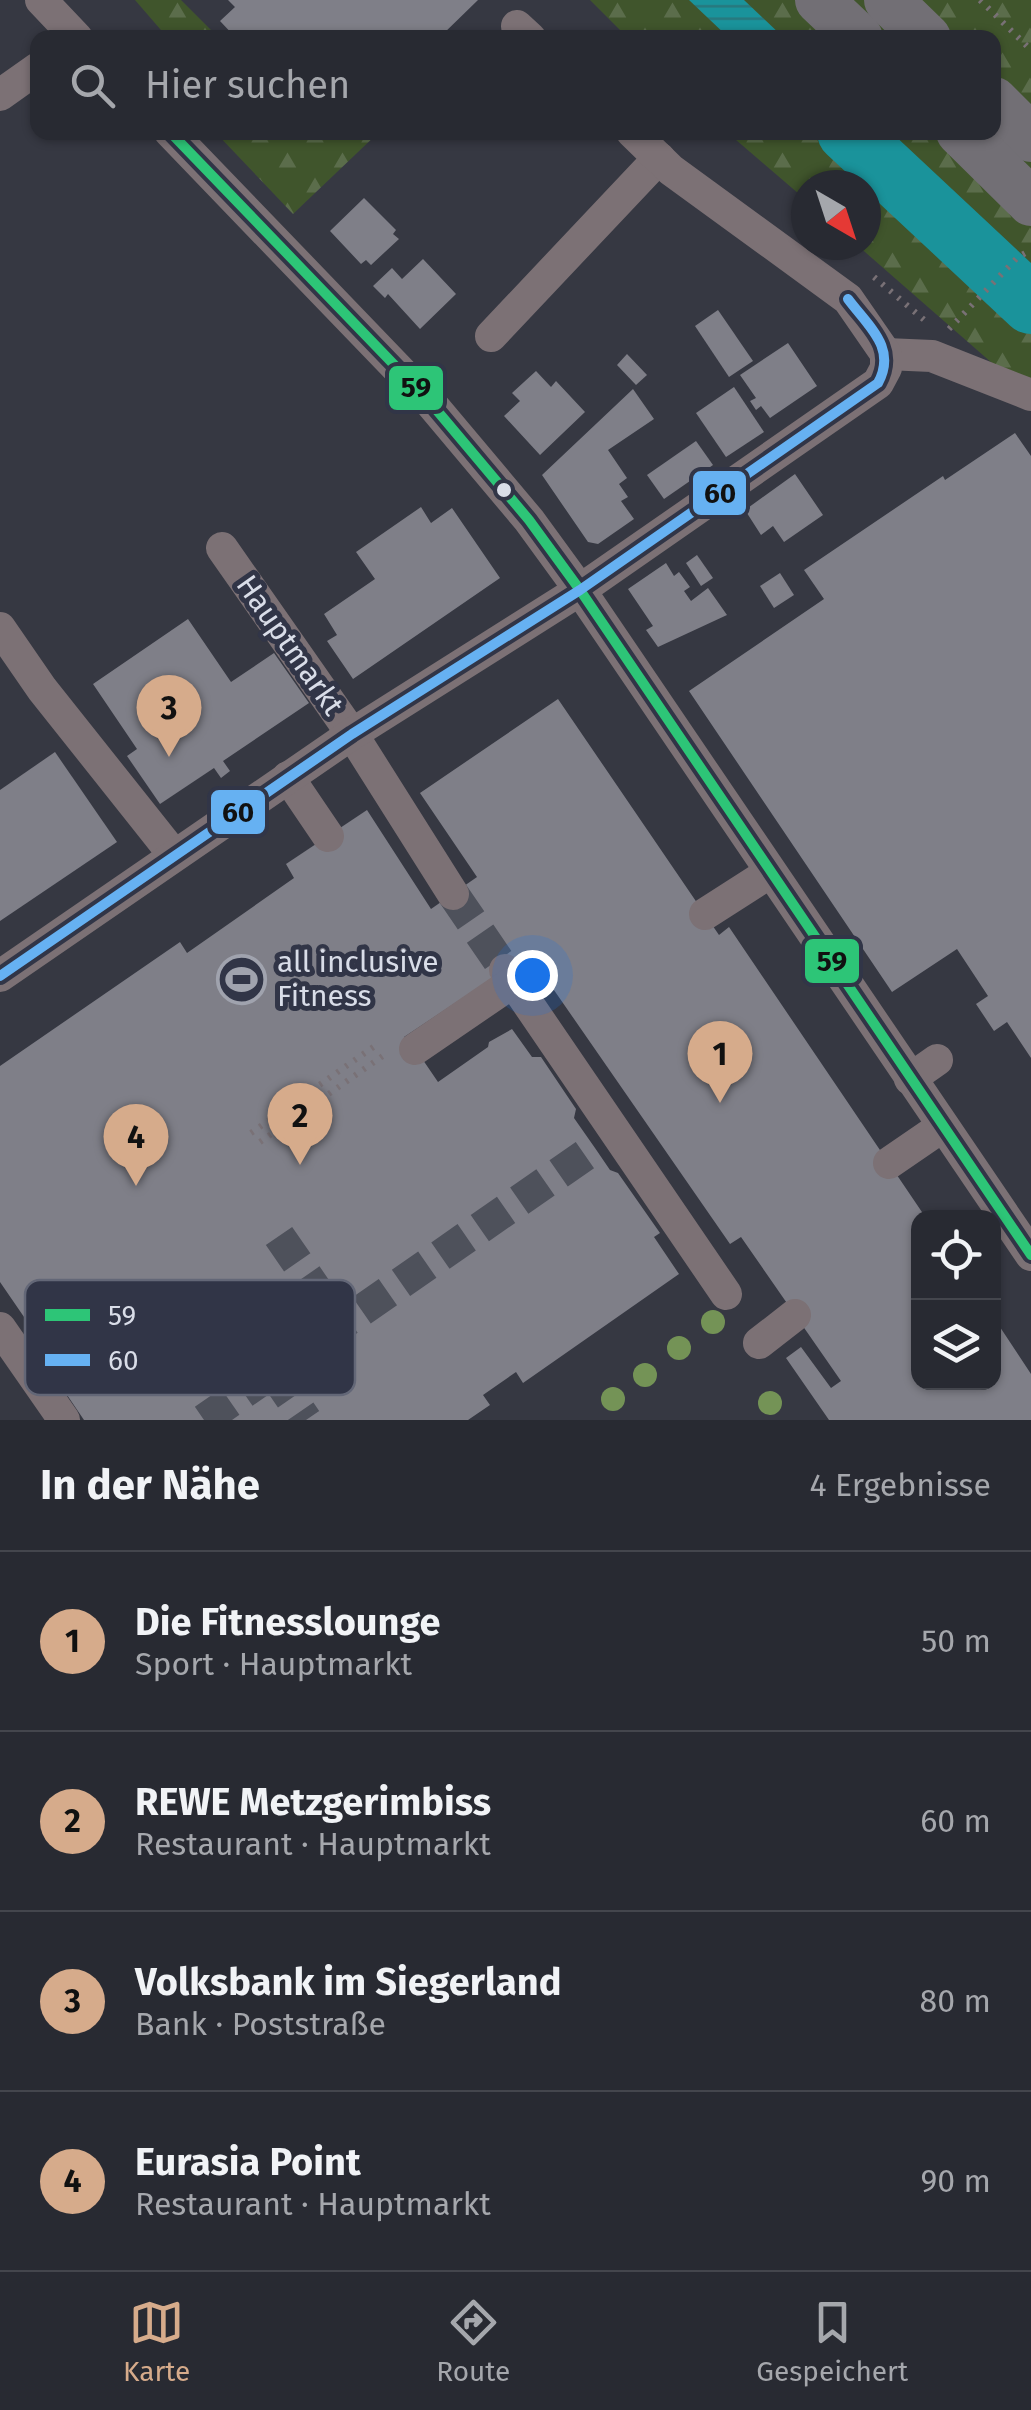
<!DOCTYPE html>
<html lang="de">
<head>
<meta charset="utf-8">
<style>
  body { margin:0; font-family:"Fira Sans",sans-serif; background:#30323a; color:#f1f3f6 }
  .controls { position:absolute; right:30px; bottom:30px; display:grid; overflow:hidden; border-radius:20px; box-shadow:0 2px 8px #0004 }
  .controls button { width:90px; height:90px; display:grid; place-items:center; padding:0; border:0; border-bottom:2px solid #44464d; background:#282a32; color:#f1f3f6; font:50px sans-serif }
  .compass { position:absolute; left:791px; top:170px; width:90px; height:90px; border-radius:50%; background:#282a32; box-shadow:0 2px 8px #0004; rotate:141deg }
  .you { position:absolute; left:532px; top:975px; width:35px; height:35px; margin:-25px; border:8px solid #fff; border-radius:50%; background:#1a73e8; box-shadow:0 0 0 15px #1a73e833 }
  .badge { display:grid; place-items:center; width:65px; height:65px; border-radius:50%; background:#d6ab8b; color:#111; font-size:32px; font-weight:700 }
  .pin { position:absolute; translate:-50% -82px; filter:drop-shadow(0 2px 5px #0008) }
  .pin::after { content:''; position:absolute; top:52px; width:35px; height:30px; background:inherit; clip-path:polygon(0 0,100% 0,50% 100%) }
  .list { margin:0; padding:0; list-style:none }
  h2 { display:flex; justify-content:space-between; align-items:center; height:130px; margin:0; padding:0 40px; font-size:42px }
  h2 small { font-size:32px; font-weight:400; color:#a5a7ac }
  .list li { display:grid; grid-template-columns:65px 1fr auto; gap:30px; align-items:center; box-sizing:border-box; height:180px; padding:0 40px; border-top:2px solid #44464d }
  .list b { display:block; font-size:38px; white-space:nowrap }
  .list p { margin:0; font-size:32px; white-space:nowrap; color:#a5a7ac }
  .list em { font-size:32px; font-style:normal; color:#a5a7ac }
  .icon { flex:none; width:55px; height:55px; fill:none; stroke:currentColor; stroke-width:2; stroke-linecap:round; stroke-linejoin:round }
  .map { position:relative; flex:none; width:1031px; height:1420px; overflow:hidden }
  .search { position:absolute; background:#282a32; box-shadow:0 2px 8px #0004; left:30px; right:30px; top:30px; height:110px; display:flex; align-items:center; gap:25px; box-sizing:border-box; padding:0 35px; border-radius:20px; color:#a5a7ac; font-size:38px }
  .sheet { height:850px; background:#282a32 }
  nav { display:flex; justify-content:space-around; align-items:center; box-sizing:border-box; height:140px; border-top:2px solid #44464d; background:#282a32; font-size:28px; color:#a5a7ac }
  nav a { display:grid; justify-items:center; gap:5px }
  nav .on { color:#d6ab8b }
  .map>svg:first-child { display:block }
  .forest { fill:url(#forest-firs) }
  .water { fill:url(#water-rules) }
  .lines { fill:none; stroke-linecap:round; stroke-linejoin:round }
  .river { stroke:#1a939b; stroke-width:60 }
  .building { fill:#7f7f88 }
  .minor-tunnel { stroke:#4e515b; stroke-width:32; stroke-dasharray:32 16; stroke-linecap:butt }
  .path { stroke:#797176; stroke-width:6; stroke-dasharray:2.5 8; stroke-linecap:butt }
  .minor { stroke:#7c7175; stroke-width:32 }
  .highway { stroke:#726f75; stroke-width:48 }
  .bus-1-casing { stroke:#313547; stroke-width:18 }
  .bus-2-casing { stroke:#313547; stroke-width:18 }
  .bus-1 { stroke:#2dc577; stroke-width:10 }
  .bus-2 { stroke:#66b1f2; stroke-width:10 }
  .tree { fill:#749356 }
  .bus-dot { fill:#d9dde8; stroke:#313547; stroke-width:4 }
  .labels { text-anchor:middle; stroke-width:10; stroke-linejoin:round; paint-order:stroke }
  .street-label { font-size:30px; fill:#d9dde8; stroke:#313547 }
  .poi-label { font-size:30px; fill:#d9dde8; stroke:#313547; text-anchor:start }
  .key { fill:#313547; stroke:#636777; stroke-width:2.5 }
  .key-label { font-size:28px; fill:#d9dde8 }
  .line-badge { stroke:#313547; stroke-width:4 }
  .pale-badge-label { font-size:28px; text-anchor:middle; font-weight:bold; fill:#111 }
</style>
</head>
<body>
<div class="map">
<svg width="1031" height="1420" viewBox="0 0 1031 1420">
  <defs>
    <pattern id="forest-firs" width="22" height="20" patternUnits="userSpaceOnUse" patternTransform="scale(2.5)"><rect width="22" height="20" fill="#40552c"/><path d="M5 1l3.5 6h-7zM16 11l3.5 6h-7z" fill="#5b6d4b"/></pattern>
    <pattern id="water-rules" width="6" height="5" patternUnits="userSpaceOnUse" patternTransform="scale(2.5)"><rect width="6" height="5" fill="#1a939b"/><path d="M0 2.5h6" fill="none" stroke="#28777d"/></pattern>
  </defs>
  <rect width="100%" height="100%" fill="#363842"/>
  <g class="forest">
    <path d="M135,0H181L218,37H167Z"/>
    <path d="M590,0H1031V402L1024,391L857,245H866V185H806V200L728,133L994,132V38L627,37Z"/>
    <path d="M216,133H378L293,214Z"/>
  </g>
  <g class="water">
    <path d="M689,0H744L783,37H728Z"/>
    <path d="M827,133H886L930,173L986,250L974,277Z"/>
  </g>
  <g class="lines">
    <path class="river" d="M847,132L1031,304"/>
  </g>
  <g class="building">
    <path d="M228,0H478L439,38H236L220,21L235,7Z"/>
    <path d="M364,198L396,230L393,234L399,239L371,265L366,260L361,264L330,231Z"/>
    <path d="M423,259L456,294L420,329L388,294L385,298L373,286L392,268L402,279Z"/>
    <path d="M718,310L753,361L729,377L695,326Z"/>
    <path d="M788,343L817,386L770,418L761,406L756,410L750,401L756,398L740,375Z"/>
    <path d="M627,354L647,375L636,385L617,365Z"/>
    <path d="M536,371L551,387L556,381L585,412L540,455L504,416L520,401L512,393Z"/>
    <path d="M734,387L764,432L726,457L696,413Z"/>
    <path d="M633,389L654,419L608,450L627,478L619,484L628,497L621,501L634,519L598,544L588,542L542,475Z"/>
    <path d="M1015,433L1031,456V1058L1007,1022L994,1031L976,1004L988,996L957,949L892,992L689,691L824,599L804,570L943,476L945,480Z"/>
    <path d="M696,441L713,465L664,499L647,475Z"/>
    <path d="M795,474L823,515L784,542L773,526L761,535L745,510Z"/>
    <path d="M421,507L431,523L452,508L500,578L353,679L327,641L337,635L324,614L375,579L356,552Z"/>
    <path d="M697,555L713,578L701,586L686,563Z"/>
    <path d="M666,563L674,576L679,572L690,587L684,591L691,601L708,588L727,615L658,647L646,630L653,626L628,589Z"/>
    <path d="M780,573L794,595L774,608L760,586Z"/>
    <path d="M188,619L231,682L274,653L309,703L223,761L230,771L221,778L214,768L160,804L127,756L137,749L93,684Z"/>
    <path d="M558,699L719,935L729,927L926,1218H918V1382H994V1318L1031,1374V1420H829L786,1358L801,1347L831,1388L841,1381L741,1237L730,1244L529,954L404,1037L408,1043L410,1041L438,1082L488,1047L489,1042L512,1029L532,1057H541L576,1109L574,1118L595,1148L610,1170L618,1173L660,1233L654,1237L679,1274L523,1383L516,1372L483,1395L490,1405L468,1420H84L61,1386L68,1381L0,1282V1066L180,942L187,953L294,878L286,864L367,810L431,909L477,877L420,793Z"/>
    <path d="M55,752L117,842L0,921V790Z"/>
  </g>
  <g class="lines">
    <g class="minor-tunnel">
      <path d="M453,894L505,970"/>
      <path d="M279,1236L340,1324"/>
      <path d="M273,1372L306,1420"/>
      <path d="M204,1420L595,1148"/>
    </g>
    <g class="path">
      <path d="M980,0L1031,50"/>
      <path d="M874,277L929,324"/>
      <path d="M949,329L1018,257L1031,250"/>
      <path d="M251,1133L379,1043"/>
      <path d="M260,1142L387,1053"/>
    </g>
    <g class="minor">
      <path d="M41,0L77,38"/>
      <path d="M517,26L530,38"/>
      <path d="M0,95L38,68"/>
      <path d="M170,132L429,401L529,520L580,590L1031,1255"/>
      <path d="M491,336L659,158"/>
      <path d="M886,354L932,356L1031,395"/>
      <path d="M222,548L352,734L453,894"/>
      <path d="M0,628L42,689L174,855"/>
      <path d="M288,777L328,836"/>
      <path d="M705,914L769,873"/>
      <path d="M505,970L726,1294"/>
      <path d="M0,976L352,734L580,590L878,383L886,368V354L848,299L671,170L632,132"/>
      <path d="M415,1049L513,982"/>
      <path d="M910,1079L937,1060"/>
      <path d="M889,1163L943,1126"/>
      <path d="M0,1328L64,1420"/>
      <path d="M759,1343L795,1315"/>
    </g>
    <g class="highway">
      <path d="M819,0L859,38"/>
      <path d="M888,0L927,38"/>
      <path d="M994,101L1031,138"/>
      <path d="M960,132L1031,202"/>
    </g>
    <defs>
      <path id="bus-1" d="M170,132L429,401L529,520L580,590L1031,1255"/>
      <path id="bus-2" d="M0,976L352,734L580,590L878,383C897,348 869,327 848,299"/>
    </defs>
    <use href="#bus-1" class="bus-1-casing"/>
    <use href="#bus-2" class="bus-2-casing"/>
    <use href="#bus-1" class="bus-1"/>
    <use href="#bus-2" class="bus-2"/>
  </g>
  <g class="tree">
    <circle cx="713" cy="1322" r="12"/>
    <circle cx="679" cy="1348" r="12"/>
    <circle cx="645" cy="1375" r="12"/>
    <circle cx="613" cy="1399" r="12"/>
    <circle cx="770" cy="1403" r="12"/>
  </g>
  <defs>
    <symbol id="stadium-ring" viewBox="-11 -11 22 22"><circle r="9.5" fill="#313547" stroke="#a0a3ae" stroke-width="1.5"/><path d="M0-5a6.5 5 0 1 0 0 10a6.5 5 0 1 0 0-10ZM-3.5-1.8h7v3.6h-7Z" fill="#a0a3ae"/></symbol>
  </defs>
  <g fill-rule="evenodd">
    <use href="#stadium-ring" x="214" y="952" width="55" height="55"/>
  </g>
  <circle class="bus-dot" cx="504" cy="490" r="9"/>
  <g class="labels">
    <g class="street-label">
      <text transform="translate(290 645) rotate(55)" y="10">Hauptmarkt</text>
    </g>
    <g class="poi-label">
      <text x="277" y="972">all inclusive<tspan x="277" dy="34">Fitness</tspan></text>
    </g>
  </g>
  <rect x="25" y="1280" width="330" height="115" rx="15" class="key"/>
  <rect x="45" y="1309" width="45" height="12" fill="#2dc577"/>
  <rect x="45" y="1354" width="45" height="12" fill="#66b1f2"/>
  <g class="key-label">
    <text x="108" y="1325">59</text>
    <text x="108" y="1370">60</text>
  </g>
  <g class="line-badge">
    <rect x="387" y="364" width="58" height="48" rx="10" fill="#2dc577"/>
    <rect x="691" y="469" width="57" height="48" rx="10" fill="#66b1f2"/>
    <rect x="209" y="788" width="58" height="48" rx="10" fill="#66b1f2"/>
    <rect x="803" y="937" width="58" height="48" rx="10" fill="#2dc577"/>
  </g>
  <g class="pale-badge-label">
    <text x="416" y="397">59</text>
    <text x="720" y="503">60</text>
    <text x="238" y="822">60</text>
    <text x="832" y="971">59</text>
  </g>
</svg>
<div class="controls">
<button><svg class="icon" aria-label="locate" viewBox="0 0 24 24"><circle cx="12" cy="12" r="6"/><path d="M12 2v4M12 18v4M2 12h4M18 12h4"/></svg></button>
<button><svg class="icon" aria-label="layers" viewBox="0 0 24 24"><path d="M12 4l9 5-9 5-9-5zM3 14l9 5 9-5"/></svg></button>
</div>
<svg class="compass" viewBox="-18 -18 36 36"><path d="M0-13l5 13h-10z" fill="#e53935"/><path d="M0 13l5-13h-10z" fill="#a5a7ac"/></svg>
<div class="you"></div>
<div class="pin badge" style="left:720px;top:1103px">1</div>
<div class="pin badge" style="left:300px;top:1165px">2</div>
<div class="pin badge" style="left:169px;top:757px">3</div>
<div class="pin badge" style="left:136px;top:1186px">4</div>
<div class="search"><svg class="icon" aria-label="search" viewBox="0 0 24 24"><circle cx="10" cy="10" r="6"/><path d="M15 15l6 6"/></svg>Hier suchen</div>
</div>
<section class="sheet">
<h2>In der Nähe<small>4 Ergebnisse</small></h2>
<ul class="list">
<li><span class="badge">1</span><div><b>Die Fitnesslounge</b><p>Sport · Hauptmarkt</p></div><em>50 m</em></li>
<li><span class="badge">2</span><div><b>REWE Metzgerimbiss</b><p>Restaurant · Hauptmarkt</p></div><em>60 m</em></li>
<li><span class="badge">3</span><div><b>Volksbank im Siegerland</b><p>Bank · Poststraße</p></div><em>80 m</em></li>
<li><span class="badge">4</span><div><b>Eurasia Point</b><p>Restaurant · Hauptmarkt</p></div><em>90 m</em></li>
</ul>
</section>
<nav>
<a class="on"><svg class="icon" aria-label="map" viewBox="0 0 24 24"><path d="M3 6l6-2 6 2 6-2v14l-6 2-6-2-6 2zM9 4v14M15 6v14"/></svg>Karte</a>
<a><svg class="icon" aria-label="directions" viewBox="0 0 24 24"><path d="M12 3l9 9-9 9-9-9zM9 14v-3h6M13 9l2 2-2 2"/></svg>Route</a>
<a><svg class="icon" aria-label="saved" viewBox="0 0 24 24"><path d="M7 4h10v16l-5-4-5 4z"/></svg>Gespeichert</a>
</nav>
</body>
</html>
